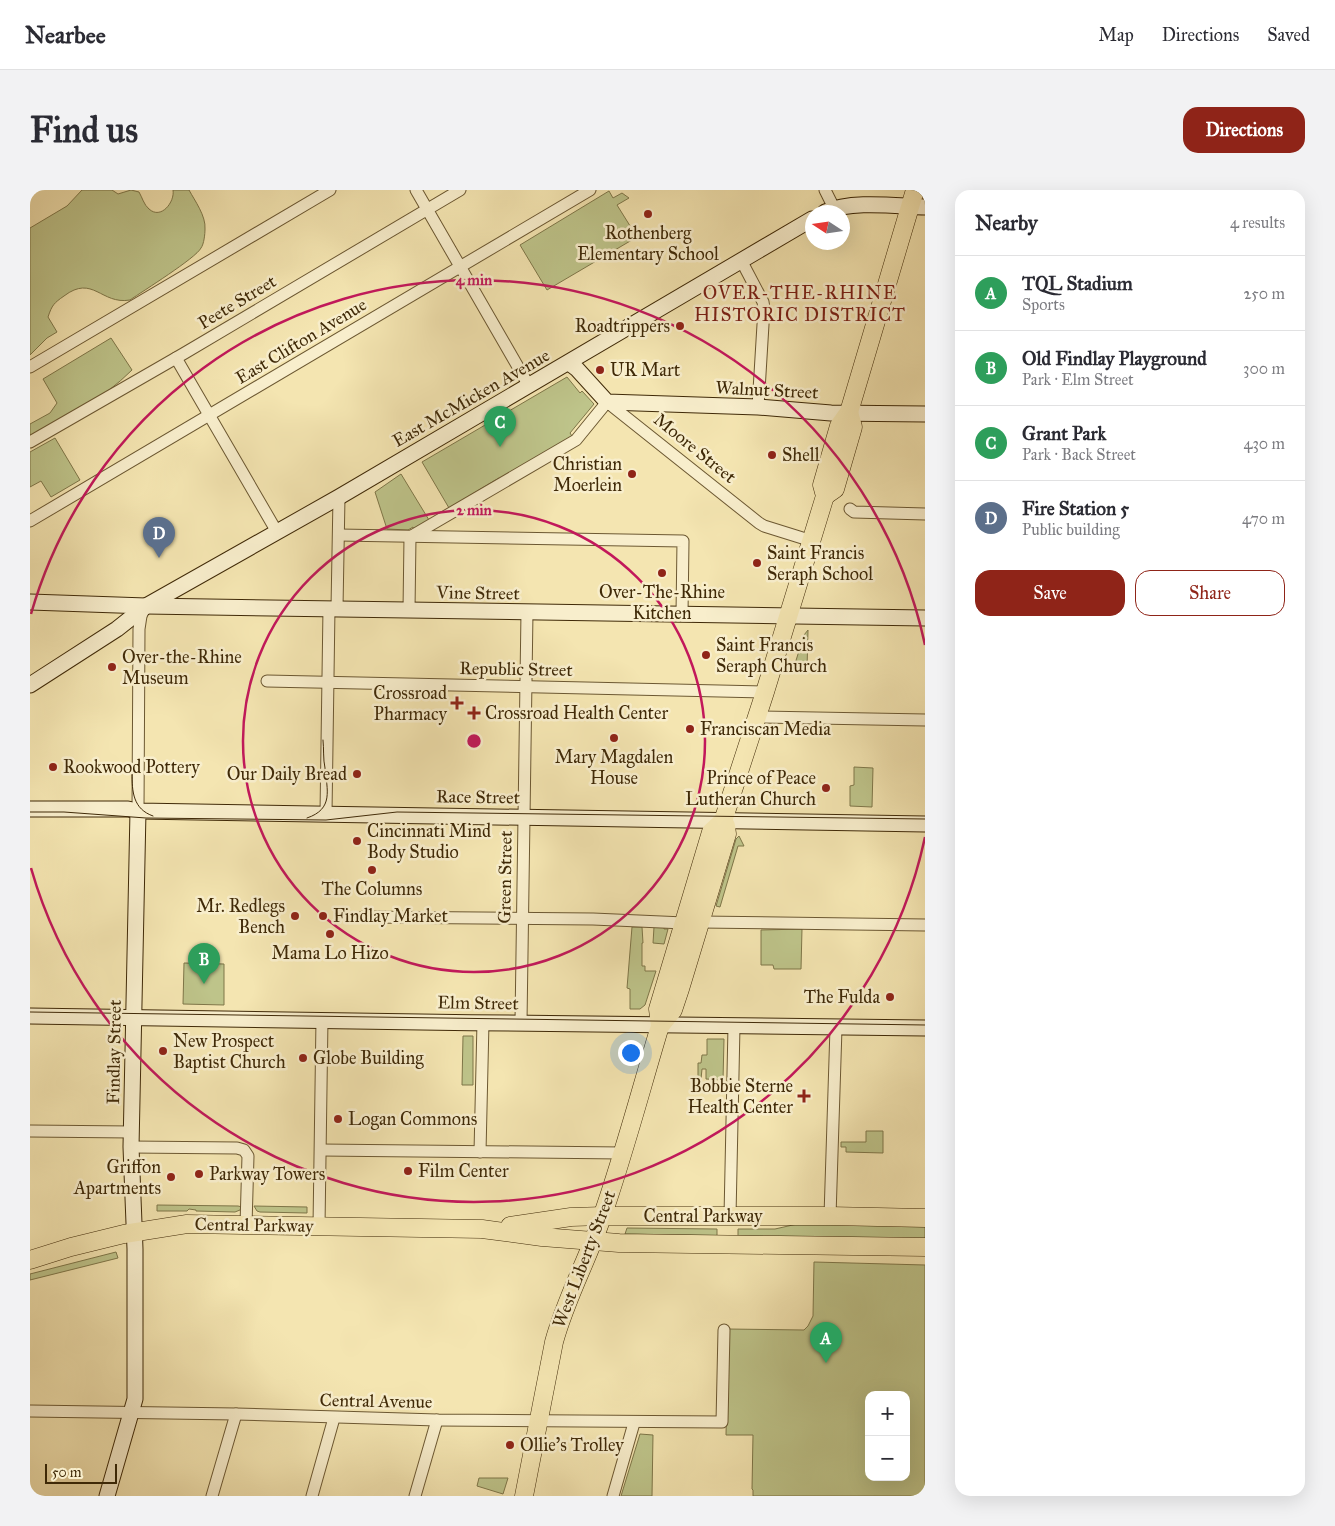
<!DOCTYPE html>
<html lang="en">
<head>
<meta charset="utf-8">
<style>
  body { margin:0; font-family:"IM FELL Great Primer",serif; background:#f2f2f3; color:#2b2b33 }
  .controls { position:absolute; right:15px; bottom:15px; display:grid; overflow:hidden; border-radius:10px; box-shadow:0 5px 20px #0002 }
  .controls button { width:45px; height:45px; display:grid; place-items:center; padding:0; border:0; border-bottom:1px solid #e1e1e2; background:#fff; color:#2b2b33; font:25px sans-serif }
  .compass { position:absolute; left:775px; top:15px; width:45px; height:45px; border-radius:50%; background:#fff; box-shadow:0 5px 20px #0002; rotate:282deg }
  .scale { position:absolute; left:15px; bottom:12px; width:72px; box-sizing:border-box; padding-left:5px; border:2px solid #3f2907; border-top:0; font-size:14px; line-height:18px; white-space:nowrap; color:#3f2907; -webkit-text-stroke:4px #f8eecc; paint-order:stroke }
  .you { position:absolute; left:600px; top:862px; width:18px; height:18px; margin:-12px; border:4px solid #fff; border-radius:50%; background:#1a73e8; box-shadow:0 0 0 8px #1a73e833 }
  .badge { display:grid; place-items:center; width:32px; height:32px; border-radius:50%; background:#8f2418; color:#fff; font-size:16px; font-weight:700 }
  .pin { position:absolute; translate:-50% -41px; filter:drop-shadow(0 1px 2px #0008) }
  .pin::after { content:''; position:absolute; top:26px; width:18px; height:15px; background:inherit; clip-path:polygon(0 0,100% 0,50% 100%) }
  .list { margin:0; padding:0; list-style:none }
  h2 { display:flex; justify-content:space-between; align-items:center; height:65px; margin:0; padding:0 20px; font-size:21px }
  h2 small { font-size:16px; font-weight:400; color:#7c7c81 }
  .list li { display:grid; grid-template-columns:32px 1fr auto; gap:15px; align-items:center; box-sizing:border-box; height:75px; padding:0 20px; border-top:1px solid #e1e1e2 }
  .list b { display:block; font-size:19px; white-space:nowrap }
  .list p { margin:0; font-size:16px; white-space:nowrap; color:#7c7c81 }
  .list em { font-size:16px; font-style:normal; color:#7c7c81 }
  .actions { display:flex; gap:10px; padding:15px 20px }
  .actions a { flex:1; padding:11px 0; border:1px solid #8f2418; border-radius:15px; text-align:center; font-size:18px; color:#8f2418 }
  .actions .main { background:#8f2418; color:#fff }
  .map { position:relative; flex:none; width:895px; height:1306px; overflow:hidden; border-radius:15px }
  header { display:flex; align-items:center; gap:30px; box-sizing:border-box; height:70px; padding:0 25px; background:#fff; border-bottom:1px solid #e1e1e2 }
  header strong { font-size:24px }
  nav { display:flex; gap:28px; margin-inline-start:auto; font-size:18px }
  .intro { display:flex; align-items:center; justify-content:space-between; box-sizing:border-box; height:120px; padding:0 30px }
  h1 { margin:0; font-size:35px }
  .button { padding:12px 22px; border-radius:15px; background:#8f2418; color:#fff; font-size:18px; font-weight:700 }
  main { display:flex; gap:30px; padding:0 30px }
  aside { flex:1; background:#fff; border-radius:15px; box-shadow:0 5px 20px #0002 }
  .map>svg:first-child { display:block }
  .green { fill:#bec48a; stroke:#7e7648; fill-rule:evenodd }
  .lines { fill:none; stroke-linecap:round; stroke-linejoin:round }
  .street-casing { stroke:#6c5832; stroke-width:13 }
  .secondary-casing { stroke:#3f2907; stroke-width:17 }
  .primary-casing { stroke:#3f2907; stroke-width:19 }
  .street { stroke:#f8eecc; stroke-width:11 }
  .secondary { stroke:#f8eecc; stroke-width:15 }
  .primary { stroke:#f4e5b1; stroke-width:18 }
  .tram { stroke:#3f2907; stroke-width:1 }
  .ring { fill:none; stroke:#c2185b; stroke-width:2.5 }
  .poi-dot { fill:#8f2418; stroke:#f8eecc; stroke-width:2 }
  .labels { text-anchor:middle; stroke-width:5; stroke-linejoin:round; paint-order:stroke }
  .poi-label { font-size:18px; fill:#3f2907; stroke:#f8eecc; text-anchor:start }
  .street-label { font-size:18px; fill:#3f2907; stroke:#f8eecc }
  .neighbourhood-label { font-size:19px; letter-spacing:1px; fill:#7a1f14; stroke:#f8eecc }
  .centre { fill:#c2185b; stroke:#f8eecc; stroke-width:2.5 }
  .ring-label { font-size:15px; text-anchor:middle; font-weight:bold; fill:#c2185b; stroke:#f8eecc; stroke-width:5; stroke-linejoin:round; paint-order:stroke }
</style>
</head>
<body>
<header>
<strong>Nearbee</strong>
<nav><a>Map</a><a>Directions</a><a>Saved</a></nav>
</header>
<div class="intro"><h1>Find us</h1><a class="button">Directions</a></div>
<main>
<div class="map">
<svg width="895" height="1306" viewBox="0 0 895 1306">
  <rect width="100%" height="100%" fill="#f4e5b1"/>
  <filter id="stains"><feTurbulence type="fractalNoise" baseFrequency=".004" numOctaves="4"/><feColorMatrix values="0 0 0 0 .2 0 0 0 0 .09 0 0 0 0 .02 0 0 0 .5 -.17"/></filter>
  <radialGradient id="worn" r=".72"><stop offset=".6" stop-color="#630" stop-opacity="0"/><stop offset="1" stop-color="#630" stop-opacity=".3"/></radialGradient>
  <g class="green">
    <path d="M52,0H82L88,4L101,0L109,2C112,7 114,15 119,19C131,30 145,12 143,0H159C165,11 176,26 175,39C175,44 174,54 171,58C166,68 113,101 100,110C71,115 63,84 34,106C24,113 22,115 18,127L27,142L17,148L0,165V38L37,16Z"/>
    <path d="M579,1L583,8L592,3L599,8L587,15L607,47L517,100L490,55Z"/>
    <path d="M81,148L102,180C73,209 36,229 0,248V234L20,223L27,213L13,189Z"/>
    <path d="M537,187L550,203L552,201L564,214L540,243L542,246L471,290L469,288L419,318L392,272Z"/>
    <path d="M25,248L50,290L21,307L11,291L0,297V262Z"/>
    <path d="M371,284L399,330L384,339L383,337L378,340L357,339L345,302Z"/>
    <path d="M778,440L777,480H763L774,445Z"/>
    <path d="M824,577L843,578L842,617L820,616V596L824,595Z"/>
    <path d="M709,646L714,656H708L690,717L686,716L706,649Z"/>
    <path d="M602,737H612L613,753H612V776H615V781H626L615,815L610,819H600V799L597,798Z"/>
    <path d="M624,737H634V739H638L634,754L623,753Z"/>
    <path d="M772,739L771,779H744L743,775H731V740Z"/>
    <path d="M154,773L194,774V815L153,814Z"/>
    <path d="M433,846H443V895H432Z"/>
    <path d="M677,849H694L693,890L676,889V879H672L671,889H668V873H671L672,865H677Z"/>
    <path d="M836,941H853V963L816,962V957H811V952H836Z"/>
    <path d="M127,1015L208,1016L212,1017L210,1020L205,1022L166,1021V1020L159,1019L157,1021H127Z"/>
    <path d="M224,1016L277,1017V1023L230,1022L227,1021Z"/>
    <path d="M767,1034H895V1049L708,1046V1039H745Z"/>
    <path d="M597,1038L687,1039V1046L595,1044Z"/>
    <path d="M86,1062L88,1068L0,1090V1084Z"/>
    <path d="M784,1072L895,1075V1306H723V1300L722,1299L723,1245H696L698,1139L774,1140L778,1136L783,1126ZM839,1205H876V1287H839Z"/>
    <path d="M610,1244L623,1245L622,1306H591Z"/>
    <path d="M449,1288H478L473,1304L447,1296Z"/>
  </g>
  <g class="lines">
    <defs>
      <g id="street">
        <path d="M386,0L499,196"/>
        <path d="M795,0L804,18"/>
        <path d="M712,72L733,112L734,118L728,217"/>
        <path d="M146,168L247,342"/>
        <path d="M0,177L300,0"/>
        <path d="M0,252L153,164L430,0"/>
        <path d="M820,319L824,322L895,324"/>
        <path d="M0,331L560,0"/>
        <path d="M309,345L653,351L652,424"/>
        <path d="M307,418L309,307"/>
        <path d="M379,420L380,347L546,250L577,212L729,333L734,336L782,351"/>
        <path d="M237,491L735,502"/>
        <path d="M727,527L895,530"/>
        <path d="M108,621L109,439L111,426L115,417"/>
        <path d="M296,623L299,418"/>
        <path d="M333,727L563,729L654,733"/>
        <path d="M670,732L895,735"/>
        <path d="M491,832L497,422"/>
        <path d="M0,941L101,942"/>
        <path d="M101,957L207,958L214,960L218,966L216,1035"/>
        <path d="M291,960L592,963"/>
        <path d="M450,962L453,832"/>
        <path d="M700,1026L704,836"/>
        <path d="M800,1026L806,838"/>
        <path d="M289,1036L292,829"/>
        <path d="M0,1221L206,1224L407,1230L692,1232L694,1140"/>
        <path d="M182,1306L206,1224"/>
        <path d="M282,1306L304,1228"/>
        <path d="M385,1306L407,1230"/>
        <path d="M583,1306L604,1233"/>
      </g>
      <g id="secondary">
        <path d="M795,22C822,10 865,16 895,17"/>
        <path d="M539,173L547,179L577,212L728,217L801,223L895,224"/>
        <path d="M0,412L116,416L895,428"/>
        <path d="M0,495L87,439L116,416L309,307L782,29"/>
        <path d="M0,619H98L108,621L895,634"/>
        <path d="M0,826C298,830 597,836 895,838"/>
        <path d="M77,1306L105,1209V1059L101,957L108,621"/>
      </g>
      <g id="primary">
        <path d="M795,306L805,299L823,237L819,222"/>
        <path d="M630,836L643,820L650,799L697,644L696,636L693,631"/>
        <path d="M480,1036L541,1027L573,1026H800L895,1028"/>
        <path d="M0,1070L41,1057L94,1044L157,1034L452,1039L512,1047L589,1053L895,1057"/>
        <path d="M494,1306L524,1152C536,1108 558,1069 572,1027C594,964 611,899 630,836L628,819L681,642L693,631L735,502L795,306L792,295L809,236L819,222L885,0"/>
      </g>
    </defs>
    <use href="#street" class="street-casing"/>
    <use href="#secondary" class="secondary-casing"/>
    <use href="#primary" class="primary-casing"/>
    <use href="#street" class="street"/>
    <use href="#secondary" class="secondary"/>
    <use href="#primary" class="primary"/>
    <g class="tram">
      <path d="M102,583C102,602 103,619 123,626"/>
      <path d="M0,622H34L116,628L296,630L367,622L895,629"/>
      <path d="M277,628C304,619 297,600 295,578C293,569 294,559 293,550"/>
      <path d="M0,822L895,835"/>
    </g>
  </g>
  <g class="ring">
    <circle cx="444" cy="551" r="231"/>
    <path d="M895 647A461 461 0 0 1 1 678M1 424A461 461 0 0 1 895 455"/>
  </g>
  <g class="poi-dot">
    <circle cx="618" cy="24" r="5"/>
    <circle cx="650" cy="136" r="5"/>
    <circle cx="570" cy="180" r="5"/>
    <circle cx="742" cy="265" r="5"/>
    <circle cx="602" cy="284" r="5"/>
    <circle cx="727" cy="373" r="5"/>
    <circle cx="632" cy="383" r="5"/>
    <circle cx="676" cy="465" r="5"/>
    <circle cx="82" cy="477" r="5"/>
    <path d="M424.5 505.5h5v5h5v5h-5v5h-5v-5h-5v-5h5z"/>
    <path d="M441.5 515.5h5v5h5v5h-5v5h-5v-5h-5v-5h5z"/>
    <circle cx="660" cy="539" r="5"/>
    <circle cx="584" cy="548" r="5"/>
    <circle cx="23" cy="577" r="5"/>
    <circle cx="327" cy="584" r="5"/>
    <circle cx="796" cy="598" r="5"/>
    <circle cx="327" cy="651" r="5"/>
    <circle cx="342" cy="680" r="5"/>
    <circle cx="265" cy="726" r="5"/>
    <circle cx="293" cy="726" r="5"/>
    <circle cx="300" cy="744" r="5"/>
    <circle cx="860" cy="807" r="5"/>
    <circle cx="133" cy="861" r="5"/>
    <circle cx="273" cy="868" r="5"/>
    <path d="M771.5 898.5h5v5h5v5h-5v5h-5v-5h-5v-5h5z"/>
    <circle cx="308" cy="929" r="5"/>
    <circle cx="378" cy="981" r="5"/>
    <circle cx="169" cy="984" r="5"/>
    <circle cx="141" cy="987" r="5"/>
    <circle cx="480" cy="1255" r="5"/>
  </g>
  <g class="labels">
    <g class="poi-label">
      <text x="618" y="49" text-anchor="middle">Rothenberg<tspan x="618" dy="21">Elementary School</tspan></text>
      <text x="640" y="142" text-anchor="end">Roadtrippers</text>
      <text x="580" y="186">UR Mart</text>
      <text x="752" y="271">Shell</text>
      <text x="592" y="280" text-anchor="end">Christian<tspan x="592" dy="21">Moerlein</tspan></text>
      <text x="737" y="369">Saint Francis<tspan x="737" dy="21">Seraph School</tspan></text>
      <text x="632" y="408" text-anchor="middle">Over-The-Rhine<tspan x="632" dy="21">Kitchen</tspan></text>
      <text x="686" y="461">Saint Francis<tspan x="686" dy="21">Seraph Church</tspan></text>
      <text x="92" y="473">Over-the-Rhine<tspan x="92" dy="21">Museum</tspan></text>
      <text x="417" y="509" text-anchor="end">Crossroad<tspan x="417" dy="21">Pharmacy</tspan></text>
      <text x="455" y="529">Crossroad Health Center</text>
      <text x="670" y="545">Franciscan Media</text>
      <text x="584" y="573" text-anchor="middle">Mary Magdalen<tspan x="584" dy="21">House</tspan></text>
      <text x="33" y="583">Rookwood Pottery</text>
      <text x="317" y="590" text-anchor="end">Our Daily Bread</text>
      <text x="786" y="594" text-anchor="end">Prince of Peace<tspan x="786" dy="21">Lutheran Church</tspan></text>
      <text x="337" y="647">Cincinnati Mind<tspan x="337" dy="21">Body Studio</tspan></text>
      <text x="342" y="705" text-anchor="middle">The Columns</text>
      <text x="255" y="722" text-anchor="end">Mr. Redlegs<tspan x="255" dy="21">Bench</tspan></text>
      <text x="303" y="732">Findlay Market</text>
      <text x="300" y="769" text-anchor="middle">Mama Lo Hizo</text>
      <text x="850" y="813" text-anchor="end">The Fulda</text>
      <text x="143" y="857">New Prospect<tspan x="143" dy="21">Baptist Church</tspan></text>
      <text x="283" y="874">Globe Building</text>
      <text x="763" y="902" text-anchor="end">Bobbie Sterne<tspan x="763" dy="21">Health Center</tspan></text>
      <text x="318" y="935">Logan Commons</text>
      <text x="131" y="983" text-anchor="end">Griffon<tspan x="131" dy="21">Apartments</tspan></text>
      <text x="388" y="987">Film Center</text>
      <text x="179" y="990">Parkway Towers</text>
      <text x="490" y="1261">Ollie's Trolley</text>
    </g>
    <g class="street-label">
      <text transform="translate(207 112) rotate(-31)" y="6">Peete Street</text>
      <text transform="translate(271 151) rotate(-31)" y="6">East Clifton Avenue</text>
      <text transform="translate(737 200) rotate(3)" y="6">Walnut Street</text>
      <text transform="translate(441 208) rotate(-30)" y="6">East McMicken Avenue</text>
      <text transform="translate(665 258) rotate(39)" y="6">Moore Street</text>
      <text transform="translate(448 403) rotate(1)" y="6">Vine Street</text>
      <text transform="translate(486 479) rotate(1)" y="6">Republic Street</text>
      <text transform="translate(448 607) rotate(1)" y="6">Race Street</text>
      <text transform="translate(475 687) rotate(-89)" y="6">Green Street</text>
      <text transform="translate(448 813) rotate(1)" y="6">Elm Street</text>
      <text transform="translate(84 862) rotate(-89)" y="6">Findlay Street</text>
      <text x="673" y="1032">Central Parkway</text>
      <text transform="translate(224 1035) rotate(1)" y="6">Central Parkway</text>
      <text transform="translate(554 1069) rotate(-69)" y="6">West Liberty Street</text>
      <text transform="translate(346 1211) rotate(1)" y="6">Central Avenue</text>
    </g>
    <g class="neighbourhood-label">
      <text x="770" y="109">OVER-THE-RHINE<tspan x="770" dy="22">HISTORIC DISTRICT</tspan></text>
    </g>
  </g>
  <circle cx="444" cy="551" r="8" class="centre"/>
  <g class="ring-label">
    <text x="444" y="95">4 min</text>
    <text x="444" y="325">2 min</text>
  </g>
  <rect width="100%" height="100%" filter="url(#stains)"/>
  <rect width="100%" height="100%" fill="url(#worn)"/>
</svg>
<div class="controls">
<button>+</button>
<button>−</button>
</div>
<svg class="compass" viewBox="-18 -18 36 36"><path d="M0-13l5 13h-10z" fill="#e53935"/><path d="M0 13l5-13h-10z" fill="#7c7c81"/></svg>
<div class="scale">50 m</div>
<div class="you"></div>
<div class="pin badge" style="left:796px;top:1173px;background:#2e9e5b">A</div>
<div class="pin badge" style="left:174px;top:794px;background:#2e9e5b">B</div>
<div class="pin badge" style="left:470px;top:257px;background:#2e9e5b">C</div>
<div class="pin badge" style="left:129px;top:368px;background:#5c6f8a">D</div>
</div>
<aside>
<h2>Nearby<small>4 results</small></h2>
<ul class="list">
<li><span class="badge" style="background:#2e9e5b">A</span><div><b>TQL Stadium</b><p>Sports</p></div><em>250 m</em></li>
<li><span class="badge" style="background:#2e9e5b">B</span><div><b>Old Findlay Playground</b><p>Park · Elm Street</p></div><em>300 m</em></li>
<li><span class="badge" style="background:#2e9e5b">C</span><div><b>Grant Park</b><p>Park · Back Street</p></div><em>430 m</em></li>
<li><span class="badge" style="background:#5c6f8a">D</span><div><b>Fire Station 5</b><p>Public building</p></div><em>470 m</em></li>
</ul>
<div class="actions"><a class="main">Save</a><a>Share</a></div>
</aside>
</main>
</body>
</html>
